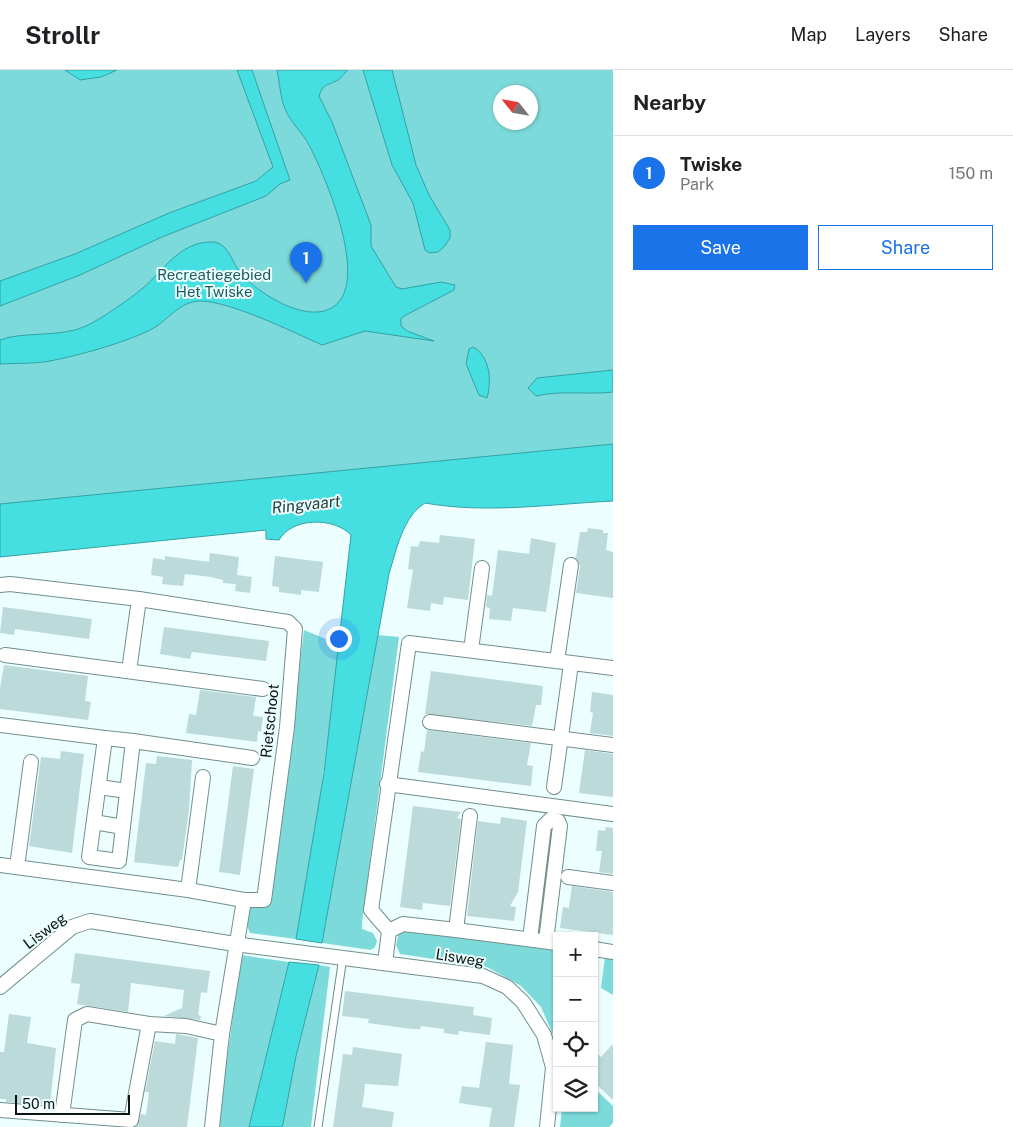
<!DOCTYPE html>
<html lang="en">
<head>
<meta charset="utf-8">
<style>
  body { margin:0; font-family:"Public Sans",sans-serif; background:#f6f6f6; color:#202124 }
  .controls { position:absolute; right:15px; bottom:15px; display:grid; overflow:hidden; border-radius:0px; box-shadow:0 1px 4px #0004 }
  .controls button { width:45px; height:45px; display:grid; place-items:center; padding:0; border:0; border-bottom:1px solid #e0e0e0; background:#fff; color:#202124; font:25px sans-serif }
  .compass { position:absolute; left:493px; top:15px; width:45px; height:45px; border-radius:50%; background:#fff; box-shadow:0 1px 4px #0004; rotate:301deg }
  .scale { position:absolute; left:15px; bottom:12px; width:115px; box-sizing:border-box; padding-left:5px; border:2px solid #091414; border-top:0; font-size:14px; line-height:18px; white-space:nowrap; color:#091414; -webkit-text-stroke:4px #ecfefe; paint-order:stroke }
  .you { position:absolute; left:338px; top:568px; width:18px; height:18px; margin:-12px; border:4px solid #fff; border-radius:50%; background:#1a73e8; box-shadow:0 0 0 8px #1a73e833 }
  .badge { display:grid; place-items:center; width:32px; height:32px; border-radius:50%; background:#1a73e8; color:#fff; font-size:16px; font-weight:700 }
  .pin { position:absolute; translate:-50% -41px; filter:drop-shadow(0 1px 2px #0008) }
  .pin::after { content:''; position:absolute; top:26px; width:18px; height:15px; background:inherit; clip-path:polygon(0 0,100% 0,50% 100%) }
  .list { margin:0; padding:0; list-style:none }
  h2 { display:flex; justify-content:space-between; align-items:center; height:65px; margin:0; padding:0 20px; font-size:21px }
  h2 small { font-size:16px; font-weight:400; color:#757577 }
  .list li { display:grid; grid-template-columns:32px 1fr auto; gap:15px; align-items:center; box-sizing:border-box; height:75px; padding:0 20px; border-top:1px solid #e0e0e0 }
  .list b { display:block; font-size:19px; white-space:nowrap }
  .list p { margin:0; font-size:16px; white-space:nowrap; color:#757577 }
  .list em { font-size:16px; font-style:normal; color:#757577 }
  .actions { display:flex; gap:10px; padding:15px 20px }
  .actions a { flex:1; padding:11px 0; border:1px solid #1a73e8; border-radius:0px; text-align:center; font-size:18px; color:#1a73e8 }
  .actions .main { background:#1a73e8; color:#fff }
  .icon { flex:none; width:28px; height:28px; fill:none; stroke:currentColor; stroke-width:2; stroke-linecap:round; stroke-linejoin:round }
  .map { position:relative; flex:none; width:613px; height:1057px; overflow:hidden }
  header { display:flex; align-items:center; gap:30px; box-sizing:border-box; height:70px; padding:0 25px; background:#fff; border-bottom:1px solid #e0e0e0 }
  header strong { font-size:24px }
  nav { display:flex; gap:28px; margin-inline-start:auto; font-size:18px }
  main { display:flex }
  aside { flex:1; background:#fff }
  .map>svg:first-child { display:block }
  .green { fill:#7ddadb; fill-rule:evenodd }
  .water { fill:#45dfe1; stroke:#33a2a4 }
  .building { fill:#bcdada }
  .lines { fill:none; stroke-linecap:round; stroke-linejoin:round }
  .lane-casing { stroke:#718e8e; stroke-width:9 }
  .street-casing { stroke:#718e8e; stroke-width:16 }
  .lane { stroke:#fff; stroke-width:7 }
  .street { stroke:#fff; stroke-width:14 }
  .labels { text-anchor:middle; stroke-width:4; stroke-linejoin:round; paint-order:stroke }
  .park-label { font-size:15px; fill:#1e5b5c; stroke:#ecfefe }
  .street-label { font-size:15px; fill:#091414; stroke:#ecfefe }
  .water-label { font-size:16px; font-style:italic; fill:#284141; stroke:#ecfefe }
</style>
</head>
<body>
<header>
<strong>Strollr</strong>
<nav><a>Map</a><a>Layers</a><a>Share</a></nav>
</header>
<main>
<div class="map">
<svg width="613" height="1057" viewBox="0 0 613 1057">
  <rect width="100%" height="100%" fill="#ecfefe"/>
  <g class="green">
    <path d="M0,0H613V386L0,452ZM500,22H530V52H500Z"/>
    <path d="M304,560L340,575L316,760L296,869L250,863C240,841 250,834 270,832Z"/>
    <path d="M378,565L399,567L362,853V859L373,863L377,871L375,877L371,880L322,873Z"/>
    <path d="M400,858L557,880V974L541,937L521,916L487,897L400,884L396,875Z"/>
    <path d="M241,885L289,892L249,1057H218Z"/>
    <path d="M605,887L613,888V925L601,918Z"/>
    <path d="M319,895L330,897L311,1057H282L296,986Z"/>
    <path d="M594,1018L613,1036V1053L609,1057H560L562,1038H594Z"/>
  </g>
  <g class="water">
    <path d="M65,0H117L101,7L80,10Z"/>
    <path d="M237,0H252L290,110L280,114L266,126L162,167L80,205L0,236V211L75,184L169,143L256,111L273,97Z"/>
    <path d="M277,0H348C344,3 340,10 336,11C326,16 323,14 319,26L332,52L371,155V176L396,217L402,219L441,212L455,215L454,220L404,246L401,249V256L407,261L434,271L365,261L322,275C293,262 230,231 200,231C177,232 168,252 148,261C123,273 77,286 50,291C34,294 16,293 0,294V270C22,261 61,268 86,256C101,249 130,229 143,218C163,201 179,173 209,172C230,170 231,195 244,207C260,223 293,244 318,242C382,236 325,105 309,75C303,63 291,53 286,41C280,29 280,13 277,0Z"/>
    <path d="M363,0H392L416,95L429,125L450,160V168L444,177L438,182L430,183L425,180L413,133L392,95Z"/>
    <path d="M473,277C490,286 492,311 487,328L479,325L466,294L469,279Z"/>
    <path d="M613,300V322C588,325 561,320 536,326L528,318L537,308Z"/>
    <path d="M613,374V431C551,434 487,444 425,433C403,446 396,481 389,504L322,873L296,869L324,703L351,465C334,447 292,447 279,470L266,469V460L0,487V434Z"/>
    <path d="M289,892L319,895L296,986L283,1054L282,1057H249Z"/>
  </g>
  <g class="building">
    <path d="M588,458L603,460V463H608L606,480L613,482V528L576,523L580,496L576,488L580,462H587Z"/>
    <path d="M440,465L475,469L468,530L444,527L443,535L431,533L430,541L407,538L413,500L408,499L411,476L418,477L420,471L439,473Z"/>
    <path d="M531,468L556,473L546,542L513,538L511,551L489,549L490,538L486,537L487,525L492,526L498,480L529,484Z"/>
    <path d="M210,483L239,487L237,505L252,507L250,523L235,521L236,514L223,513V510L211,507L185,504L183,516L162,514L163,507L151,505L153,488L165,490V486L209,492Z"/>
    <path d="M275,486L323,492L319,522L301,520V525L279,522V517L272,516Z"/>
    <path d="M3,537L92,549L89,569L15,559L14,565L0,563Z"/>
    <path d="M164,557L269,571L266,591L192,582L190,589L160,584Z"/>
    <path d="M4,595L88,606L85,631L91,632L88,650L0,639V618Z"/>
    <path d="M431,601L543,616L541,635H536L532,656L425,644Z"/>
    <path d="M200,620L256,627L253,646L263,647L261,662L258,661L257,672L186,663L189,644L196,645Z"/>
    <path d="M592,622L613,625V666L590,663L593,643L590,642Z"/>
    <path d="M427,660L531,673L527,695L533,696L531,716L418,702L421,681L424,682Z"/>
    <path d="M585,680L613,684V727L579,723Z"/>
    <path d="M61,681L84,684L72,783L29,776L41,687L60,689Z"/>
    <path d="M157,686L192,690L189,740L182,790H180L178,797L134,792L146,693L156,694Z"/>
    <path d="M233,696L254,699L240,805L219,802Z"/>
    <path d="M413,736L461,742L457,748L461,749L450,836L423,833L422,840L400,837Z"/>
    <path d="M501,747L527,751L518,822L510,836L516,837L514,851L467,846L478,751L500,754Z"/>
    <path d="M606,757L613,758V804L599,802L602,781H596L598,760L605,761Z"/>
    <path d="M572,816L613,822V865L560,858L563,837L569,838Z"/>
    <path d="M75,883L210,901L207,923L201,922L198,945L201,946L200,950L164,946L182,938L184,920L131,913L128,942L77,934L80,914L71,913Z"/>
    <path d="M345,921L474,937L473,945L492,948L490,965L459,961L458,965L444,963V959L421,956L420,959H412L368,953L369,949L342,946Z"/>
    <path d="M9,944L31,947L27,973L56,978L50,1035L6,1032V1029H0V982H4Z"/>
    <path d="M176,964L198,968L187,1057H136L141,1044L146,1045L149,1022H145L155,971L175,974Z"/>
    <path d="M486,972L513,975L509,1014L520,1015L514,1057H489L492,1038L459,1033L462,1016L479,1018Z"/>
    <path d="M613,974V1030L594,1012V981L601,987Z"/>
    <path d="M353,977L402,984L398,1016L365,1014L364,1025L362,1037L394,1042L392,1057H333L343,984L352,985Z"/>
  </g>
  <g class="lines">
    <defs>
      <path id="lane" d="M318,1057L343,887"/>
      <g id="street">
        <path d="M0,515L10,514L139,529L288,552L295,559L287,657L264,830H244L188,820L0,795"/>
        <path d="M471,580L482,498"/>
        <path d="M5,585L263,619"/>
        <path d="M557,591L571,495"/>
        <path d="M129,601L139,529"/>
        <path d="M430,652L613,675"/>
        <path d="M0,655L105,668"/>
        <path d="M105,668L133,671L119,791L89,787Z"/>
        <path d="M133,671L252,688"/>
        <path d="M387,714L613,744"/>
        <path d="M99,717L127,721"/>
        <path d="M554,717L571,594"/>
        <path d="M470,746L456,860L557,873"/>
        <path d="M94,752L123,757"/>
        <path d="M17,797L31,692"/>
        <path d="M568,807L613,813"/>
        <path d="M188,820L203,707"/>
        <path d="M389,861L403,854L456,860"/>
        <path d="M530,869L544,756L551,749L558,751L560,756L546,871"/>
        <path d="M594,879L613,882"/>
        <path d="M385,893L389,861L371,840L409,573L613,598"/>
        <path d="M0,917L72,857L90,851L235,874L483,906L507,917L523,932L544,965L553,997L547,1057"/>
        <path d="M0,1040L131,1050L149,954"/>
        <path d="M62,1045L75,950L87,944L149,954L186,956L222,964"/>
        <path d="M212,1057L222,964L244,830"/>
      </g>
    </defs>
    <use href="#lane" class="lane-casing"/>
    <use href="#street" class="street-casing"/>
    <use href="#lane" class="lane"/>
    <use href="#street" class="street"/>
  </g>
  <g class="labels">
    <g class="park-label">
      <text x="214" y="210">Recreatiegebied<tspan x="214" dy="17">Het Twiske</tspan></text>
    </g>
    <g class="street-label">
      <text transform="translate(270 651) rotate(-84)" y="5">Rietschoot</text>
      <text transform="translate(45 861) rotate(-37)" y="5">Lisweg</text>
      <text transform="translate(460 888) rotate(9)" y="5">Lisweg</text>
    </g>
    <g class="water-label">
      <text transform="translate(306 434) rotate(-6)" y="6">Ringvaart</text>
    </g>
  </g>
</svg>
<div class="controls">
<button>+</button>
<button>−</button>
<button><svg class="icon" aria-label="locate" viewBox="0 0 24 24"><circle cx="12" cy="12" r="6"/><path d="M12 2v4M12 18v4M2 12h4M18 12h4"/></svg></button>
<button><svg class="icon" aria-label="layers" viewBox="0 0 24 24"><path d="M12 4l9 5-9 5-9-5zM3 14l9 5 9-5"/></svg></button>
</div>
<svg class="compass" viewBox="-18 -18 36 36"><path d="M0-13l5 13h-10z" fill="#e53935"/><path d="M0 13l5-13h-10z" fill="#757577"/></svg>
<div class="scale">50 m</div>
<div class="you"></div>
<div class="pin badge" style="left:306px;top:213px">1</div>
</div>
<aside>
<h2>Nearby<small></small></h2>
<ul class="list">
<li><span class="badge">1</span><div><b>Twiske</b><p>Park</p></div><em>150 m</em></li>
</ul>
<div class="actions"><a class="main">Save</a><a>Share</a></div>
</aside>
</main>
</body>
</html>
